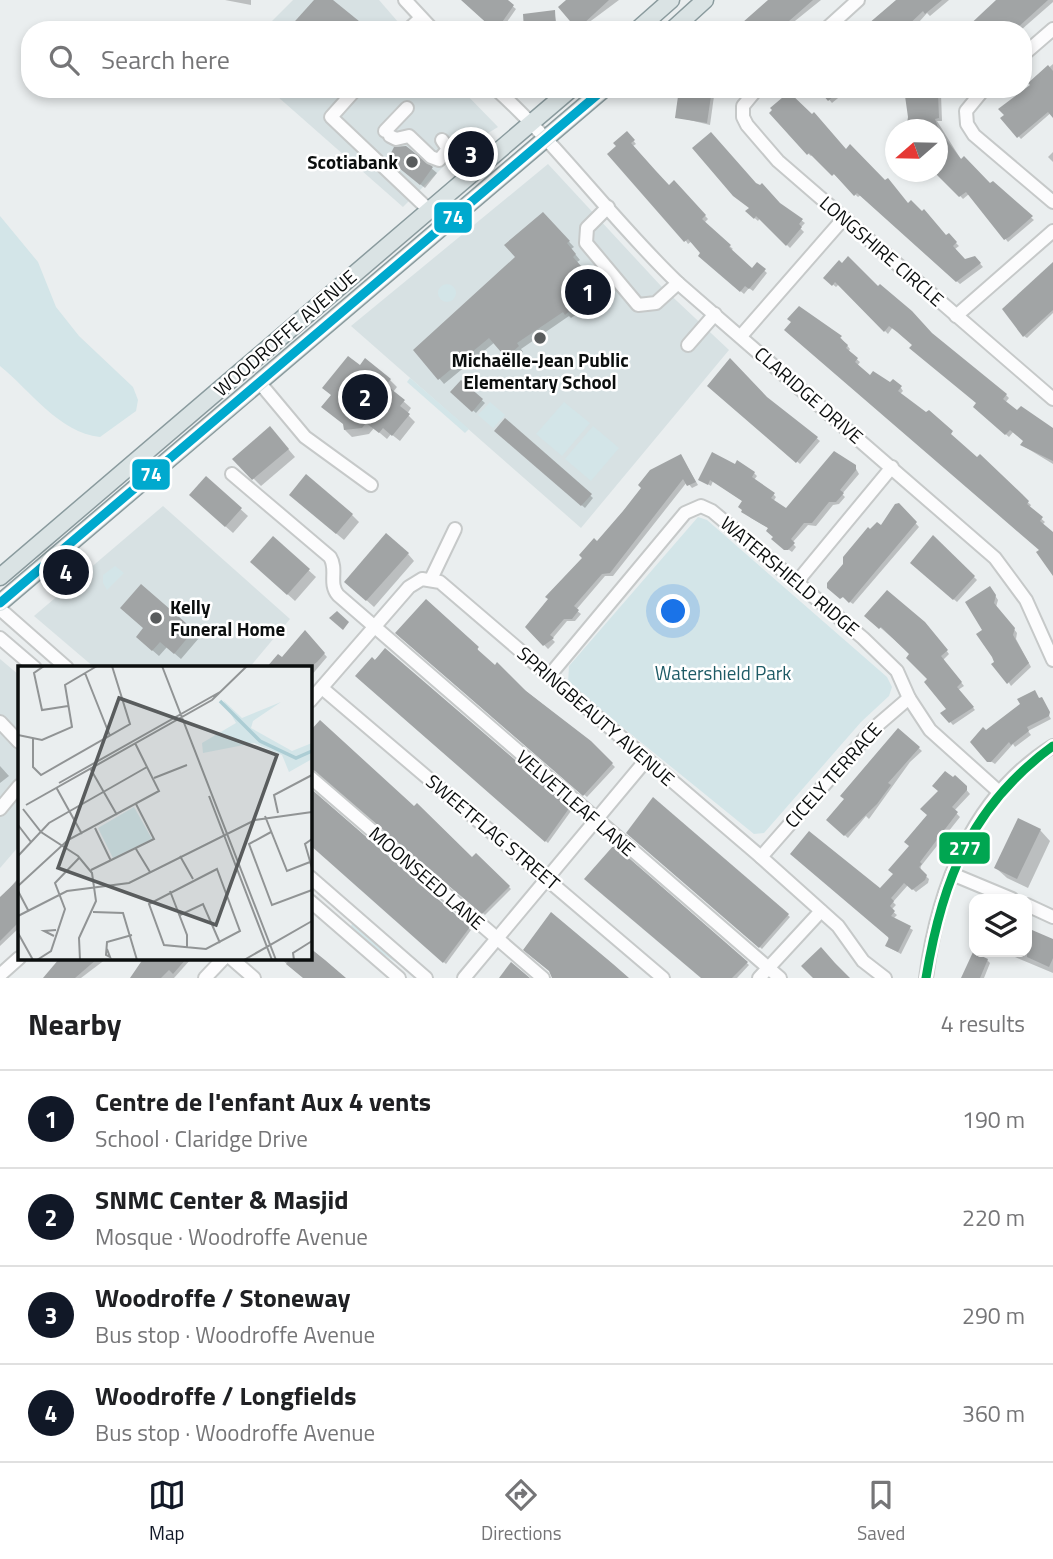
<!DOCTYPE html>
<html lang="en">
<head>
<meta charset="utf-8">
<style>
  body { margin:0; font-family:"Titillium Web",sans-serif; background:#f6f6f6; color:#202124 }
  .controls { position:absolute; right:21px; bottom:21px; display:grid; overflow:hidden; border-radius:14px; box-shadow:0 4px 10px #0003 }
  .controls button { width:63px; height:63px; display:grid; place-items:center; padding:0; border:0; border-bottom:2px solid #e0e0e0; background:#fff; color:#202124; font:35px sans-serif }
  .compass { position:absolute; left:885px; top:119px; width:63px; height:63px; border-radius:50%; background:#fff; box-shadow:0 4px 10px #0003; rotate:250deg }
  .you { position:absolute; left:674px; top:612px; width:24px; height:24px; margin:-18px; border:5px solid #fff; border-radius:50%; background:#1a73e8; box-shadow:0 0 0 10px #1a73e833 }
  .badge { display:grid; place-items:center; width:46px; height:46px; border-radius:50%; background:#111827; color:#fff; font-size:23px; font-weight:700 }
  .pin { position:absolute; translate:-50% -50%; border:4px solid #fff; box-shadow:0 2px 7px #0006 }
  .list { margin:0; padding:0; list-style:none }
  h2 { display:flex; justify-content:space-between; align-items:center; height:91px; margin:0; padding:0 28px; font-size:30px }
  h2 small { font-size:23px; font-weight:400; color:#757577 }
  .list li { display:grid; grid-template-columns:46px 1fr auto; gap:21px; align-items:center; box-sizing:border-box; height:98px; padding:0 28px; border-top:2px solid #e0e0e0 }
  .list b { display:block; font-size:26px; white-space:nowrap }
  .list p { margin:0; font-size:23px; white-space:nowrap; color:#757577 }
  .list em { font-size:23px; font-style:normal; color:#757577 }
  .icon { flex:none; width:38px; height:38px; fill:none; stroke:currentColor; stroke-width:2; stroke-linecap:round; stroke-linejoin:round }
  .map { position:relative; flex:none; width:1053px; height:978px; overflow:hidden }
  .search { position:absolute; background:#fff; box-shadow:0 4px 10px #0003; left:21px; right:21px; top:21px; height:77px; display:flex; align-items:center; gap:18px; box-sizing:border-box; padding:0 24px; border-radius:28px; color:#757577; font-size:26px }
  .sheet { height:483px; background:#fff }
  nav { display:flex; justify-content:space-around; align-items:center; box-sizing:border-box; height:98px; border-top:2px solid #e0e0e0; background:#fff; font-size:19px; color:#757577 }
  nav a { display:grid; justify-items:center; gap:4px }
  nav .on { color:#111827 }
  .map>svg:first-child { display:block }
  .built { fill:#d7e1e3 }
  .green { fill:#d3e5e8 }
  .shadow { fill:#0003 }
  .building { fill:#a1a4a5 }
  .lines { fill:none; stroke-linecap:round; stroke-linejoin:round }
  .minor-casing { stroke:#c6c9c9; stroke-width:16 }
  .major-casing { stroke:#8a9b9e; stroke-width:19 }
  .minor { stroke:#fcfcfd; stroke-width:12 }
  .major { stroke:#dae3e4; stroke-width:16 }
  .bus-1-casing { stroke:#fff; stroke-width:14 }
  .bus-2-casing { stroke:#fff; stroke-width:14 }
  .bus-1 { stroke:#00a9ce; stroke-width:9 }
  .bus-2 { stroke:#00a651; stroke-width:9 }
  .poi-dot { fill:#595c5d; stroke:#fff; stroke-width:2.5 }
  .labels { text-anchor:middle; stroke-width:5; stroke-linejoin:round; paint-order:stroke }
  .poi-label { font-size:19px; font-weight:bold; fill:#0b0e0e; stroke:#fff; text-anchor:end }
  .street-label { font-size:19px; fill:#0b0e0e; stroke:#fff }
  .park-label { font-size:19px; fill:#1e5b66; stroke:#fff }
  .inset-river { fill:none; stroke:#accdd4; stroke-width:3.5 }
  .inset-road { fill:none; stroke:#919495; stroke-width:2 }
  .view { fill:#595c5d; fill-opacity:0.15; stroke:#595c5d; stroke-width:3.5 }
  .inset-edge { fill:none; stroke:#0b0e0e; stroke-width:3.5 }
  .line-badge { stroke:#fff; stroke-width:2.5 }
  .badge-label { font-size:19px; text-anchor:middle; font-weight:bold; fill:#fff }
</style>
</head>
<body>
<div class="map">
<svg width="1053" height="978" viewBox="0 0 1053 978">
  <rect width="100%" height="100%" fill="#eaeeef"/>
  <g class="built">
    <path d="M293,0H379L405,30H263Z"/>
    <path d="M269,89H461L498,127L460,150L403,207Z"/>
    <path d="M548,164L661,286L729,350L581,528L351,326Z"/>
    <path d="M163,506L290,619L249,668H95L34,616Z"/>
    <path d="M0,659L19,675V846L0,868Z"/>
  </g>
  <g class="green">
    <path d="M0,216L38,262L56,307L79,336L133,387L138,400L136,411L100,437C59,433 30,390 0,366Z"/>
    <circle cx="447" cy="293" r="9"/>
    <path d="M410,378L469,429L465,433L407,382Z"/>
    <path d="M490,402L505,415L493,428L478,415Z"/>
    <path d="M564,402L590,423L562,456L536,434Z"/>
    <path d="M593,426L619,448L591,481L565,459Z"/>
    <path d="M698,517L707,520L887,677L892,687L889,696L861,722L764,833L754,834L568,683L569,666Z"/>
    <path d="M115,566L124,573L107,590L103,583V575Z"/>
    <path d="M353,922L399,960L397,963L378,951L351,926Z"/>
  </g>
  <g class="shadow">
    <path d="M225,0H251V5Z"/>
    <path d="M462,0H505L516,9L502,29L499,27L496,30Z"/>
    <path d="M571,0H619L580,29L561,7Z"/>
    <path d="M771,0H821L790,25V30H740Z"/>
    <path d="M897,0H949L930,16L927,13L912,30H863Z"/>
    <path d="M1000,0H1053V2L1021,30H968Z"/>
    <path d="M554,12L558,30H526Z"/>
    <path d="M1053,64V111L1021,139L1002,118L1033,85L1031,83Z"/>
    <path d="M326,89H344L336,98Z"/>
    <path d="M680,89H715L710,125L677,117Z"/>
    <path d="M820,89H849L832,103Z"/>
    <path d="M923,89L941,94L942,121H937L962,161L1034,220L1008,242L969,194L963,199L937,172L934,174L931,172H937V130Z"/>
    <path d="M627,133L636,144L633,146L669,188L674,182L708,219L704,223L733,249L730,251L752,270L757,264L767,273L753,291L749,288L744,294L700,256L702,253L692,241L688,244L686,241L610,154Z"/>
    <path d="M406,147L437,173L425,188L395,164Z"/>
    <path d="M803,149L846,151L946,237L948,235L959,246L955,249L965,261L975,258L983,267L960,284L861,195L858,197L813,154L811,156Z"/>
    <path d="M1053,152V162L1048,157Z"/>
    <path d="M780,205L805,223L800,228L804,232L790,248L760,218L758,221L747,211Z"/>
    <path d="M543,214L574,247L571,249L580,260L577,262L608,299L587,319L580,312L571,318L569,316L521,349L523,352L512,361L495,342L444,384L415,350L518,257Z"/>
    <path d="M839,263L1006,395L1009,398L1005,403L1017,413L1053,429V464L1025,447V441L1014,431L1009,437L975,407L978,403L893,327L888,334L839,284L836,287L825,278Z"/>
    <path d="M1053,265V313L1027,338L1024,336Z"/>
    <path d="M799,308L841,338L850,349L848,352L860,362L857,366L870,377L901,388L903,391L900,394L1031,505L1029,508L1045,522L1042,525L1053,534V574L1041,550Z"/>
    <path d="M360,367L390,380L397,387L393,392L411,408L407,414L415,422L400,441L391,434L387,439L374,428L369,434L352,437L345,430Z"/>
    <path d="M461,382L485,403L476,413L452,392Z"/>
    <path d="M709,386L767,398L820,441L800,464Z"/>
    <path d="M505,420L593,498L585,508L496,430Z"/>
    <path d="M277,436L295,457L261,486L234,459Z"/>
    <path d="M681,456L698,485L692,488L687,482L613,576H605L576,610L581,614L575,621H567L552,639L555,642L548,649L527,627L597,544Z"/>
    <path d="M855,467L859,474L842,494L845,497L839,504L833,505L816,526L808,525L792,543L796,547L792,552L774,539L770,529L751,518L740,507L744,502L713,481L711,486L701,480L754,473L757,476L754,480L773,494L776,497L773,502L786,510Z"/>
    <path d="M206,478L248,516L233,533L198,502Z"/>
    <path d="M298,501L352,515L359,522L344,540Z"/>
    <path d="M899,505L919,527L853,604L833,590Z"/>
    <path d="M933,537L977,580L957,602L912,563Z"/>
    <path d="M273,538L316,577L295,601L259,568Z"/>
    <path d="M408,554L414,561L374,607L353,588Z"/>
    <path d="M992,591L998,600L996,607L1017,633L1016,639L1031,667L1011,686L996,662L984,630Z"/>
    <path d="M867,616L928,627L949,654L943,660L964,686L958,690L975,710L953,725L943,714L948,709L912,655Z"/>
    <path d="M145,628L193,632L199,638L181,659L167,647L159,656L144,643Z"/>
    <path d="M305,633L327,657L310,677V668H268L278,657L282,660Z"/>
    <path d="M398,633L478,648V653L590,742L615,767L587,797Z"/>
    <path d="M386,650L571,811L548,843L357,676Z"/>
    <path d="M1035,692L1051,719L1028,731L1031,735L1015,747L1013,744L995,764L980,754L979,749Z"/>
    <path d="M899,730L922,751L910,762L869,819L866,816L848,838L828,820Z"/>
    <path d="M314,735L472,859L476,855L511,889L485,915L320,772H310V739Z"/>
    <path d="M0,766L9,776L0,783Z"/>
    <path d="M955,777L970,794L954,811L960,817L921,866L920,871L929,879L928,883L916,892L908,885L893,902L896,905L891,910L897,915L893,919L913,930L901,954L890,948L880,890L895,874Z"/>
    <path d="M310,791L471,930L446,964L310,844Z"/>
    <path d="M653,800L790,917L762,949L628,833Z"/>
    <path d="M1040,830L1050,841L1028,888L1007,878L996,868Z"/>
    <path d="M614,848L749,965L737,978H703Z"/>
    <path d="M19,877V928L0,946V900Z"/>
    <path d="M974,923V936L970,932Z"/>
    <path d="M1027,931L1053,943V973L1003,952H1027Z"/>
    <path d="M310,948L343,978H304L281,959H310Z"/>
    <path d="M60,959H106L81,978H44Z"/>
    <path d="M145,959H191L174,978H133Z"/>
    <path d="M987,960L990,963L984,978H963Z"/>
  </g>
  <g class="building">
    <path d="M314,0H333L370,30H287Z"/>
    <path d="M461,0H508L514,5L498,28L495,25L492,28Z"/>
    <path d="M566,0H609L581,26L575,27L558,7Z"/>
    <path d="M768,0H813L789,21L791,24L784,30H734Z"/>
    <path d="M896,0H942L925,14L923,11L903,30H861Z"/>
    <path d="M996,0H1048L1015,30H964Z"/>
    <path d="M555,10L556,30H524L523,14Z"/>
    <path d="M1048,65L1053,71V118L1048,112L1017,138L1000,118L1004,115L998,109L1030,85L1028,83Z"/>
    <path d="M679,89H712L707,123L675,118Z"/>
    <path d="M818,89H842L828,101Z"/>
    <path d="M904,89H930V92L938,93L939,118L935,119L939,130L961,159L964,156L990,183L993,181L1033,216L1009,237L1004,240L966,192L959,197L937,175V130H906L908,117Z"/>
    <path d="M789,92L812,114L814,112L846,149L850,144L885,180L888,178L908,203L911,200L922,211L924,209L946,235L949,233L957,242L953,246L965,259L975,256L981,263L956,282L857,193L854,196L834,174L832,176L809,153L807,155L769,113L772,110L770,108Z"/>
    <path d="M627,131L635,140L631,143L656,171L669,185L674,180L706,215L702,219L731,245L729,247L752,268L757,262L766,269L749,289L745,286L740,292L698,256L700,253L688,239L684,242L607,154L616,146L613,143Z"/>
    <path d="M711,132L756,183L760,185L762,183L780,203L803,219L799,224L802,227L786,246L756,216L754,219L745,211L749,208L733,196L692,148Z"/>
    <path d="M406,146L433,167L420,185L388,159L394,147Z"/>
    <path d="M543,212L570,241L567,243L576,254L573,257L605,293L581,315L574,307L565,315L563,312L517,343L519,346L506,358L489,338L438,380L413,350L515,257L504,245Z"/>
    <path d="M848,256L878,286L880,284L912,311L932,333L1007,394L1003,399L1017,410L1021,406L1053,428V461L1020,445L1023,441L1010,430L1005,435L973,407L976,403L909,348L912,345L897,332L889,326L884,332L835,282L832,286L823,278L839,260L842,263Z"/>
    <path d="M1053,262V310L1023,337L1002,309Z"/>
    <path d="M799,306L842,336L840,338L848,345L846,348L858,358L855,362L870,375L873,371L890,382L893,379L902,386L898,391L926,412L929,410L953,431L951,434L977,457L980,454L1022,494L1029,501L1027,504L1043,517L1040,521L1053,532V576L1036,552L1039,550L784,330L791,322L787,319Z"/>
    <path d="M348,356L360,365L365,358L391,379L386,385L405,400L400,406L410,414L392,436L383,428L379,433L366,423L362,428L344,430L343,424L321,407L331,395L322,388Z"/>
    <path d="M730,358L767,397L818,437L796,463L707,386Z"/>
    <path d="M461,380L483,399L472,412L450,392Z"/>
    <path d="M505,418L592,494L581,506L494,431Z"/>
    <path d="M270,426L289,449L252,480L232,459Z"/>
    <path d="M834,451L856,465V470L840,490L844,493L836,502H829L812,523H804L791,539L795,543L788,550H784L771,539L773,537L766,531L768,528L741,512L742,510L738,507L742,501L710,480L708,485L698,480L712,452L735,464L737,460L755,472L752,477L775,493L771,498L786,508Z"/>
    <path d="M681,454L696,482L687,486L683,479L610,573L602,574L574,606L579,610L572,619H564L550,635L554,638L543,646L525,627L548,599L545,597L582,558L579,555L594,538L597,541L623,511L641,488L638,485L650,470Z"/>
    <path d="M306,474L353,514L336,534L289,495Z"/>
    <path d="M206,476L242,508L225,527L189,495Z"/>
    <path d="M899,503L917,522L849,603L843,597L840,599L827,588V583L843,564V557L868,527L870,529L877,522L881,525L895,504Z"/>
    <path d="M386,533L409,553L366,601L344,582Z"/>
    <path d="M933,535L975,576L953,600L910,563Z"/>
    <path d="M273,536L310,569L287,595L250,562Z"/>
    <path d="M141,584L194,630L174,654L160,642L152,651L136,637L143,628L120,608Z"/>
    <path d="M990,586L996,595L994,603L1015,628L1013,635L1029,663L1007,684L991,664L994,662L992,657L976,634L982,630L965,602Z"/>
    <path d="M887,590L925,622L948,650L941,656L962,682L957,687L974,707L949,723L940,713L946,709L924,682L927,679L906,658L909,654L881,627L879,629L864,616Z"/>
    <path d="M426,599L479,647L477,649L495,665L497,662L526,691L591,741L613,763L583,796L395,633Z"/>
    <path d="M337,611L349,622L343,630L329,618Z"/>
    <path d="M305,630L325,653L317,662L309,668H266L278,654L282,657Z"/>
    <path d="M385,648L570,807L545,842L355,676L372,657L375,660Z"/>
    <path d="M1035,690L1039,698L1042,697L1050,712L1049,716L1027,727L1029,731L1011,745L1009,742L991,762H987L970,742L983,727L986,730L1020,704L1017,699Z"/>
    <path d="M320,720L414,806L417,803L472,857L476,853L510,886L482,914L310,768V731Z"/>
    <path d="M898,728L920,747L888,783L891,785L877,804L844,836L826,820L844,799L840,796Z"/>
    <path d="M945,771L953,777L955,775L967,786V790L952,807L958,812L920,862L922,864L919,867L927,875L925,880L912,890L904,883L891,898L894,901L890,906L895,911L891,916L911,926L898,952L885,946L889,938L790,854L809,831L880,888L893,874L888,870L909,846L904,842L927,815L920,809L938,791L932,786Z"/>
    <path d="M310,788L470,927L443,963L310,845Z"/>
    <path d="M653,797L789,914L759,948L626,833Z"/>
    <path d="M1018,818L1041,829L1017,879L994,868Z"/>
    <path d="M614,845L748,962L732,978H701L584,879Z"/>
    <path d="M19,879V922L0,941V897Z"/>
    <path d="M551,912L613,964L629,978H552L549,971L523,950Z"/>
    <path d="M1032,930L1053,939V958L1049,967L1027,957V943Z"/>
    <path d="M821,947L835,963L850,978H813L801,966Z"/>
    <path d="M310,948L325,960L346,978H303L286,964L290,959H310Z"/>
    <path d="M973,952L988,959L980,978H961Z"/>
    <path d="M59,959H97L75,978H43Z"/>
    <path d="M143,959H186L173,974L169,970L161,978H130Z"/>
    <path d="M511,962L530,978H499Z"/>
  </g>
  <g class="lines">
    <defs>
      <g id="minor">
        <path d="M405,0L433,30"/>
        <path d="M408,30L421,18"/>
        <path d="M825,30L858,0"/>
        <path d="M1023,55L1053,29"/>
        <path d="M356,89L331,117L428,209"/>
        <path d="M496,89C562,149 614,222 678,283L995,558L1026,600L1053,660"/>
        <path d="M757,89L743,106V117L747,125L778,161L1053,399"/>
        <path d="M984,89L966,111L967,124L974,135L1053,202"/>
        <path d="M385,131L407,108"/>
        <path d="M390,136L396,139L409,136L431,157L439,160L448,149L442,140"/>
        <path d="M608,207L587,228L586,243L638,305L656,303L678,283"/>
        <path d="M956,316L1053,231"/>
        <path d="M741,336L844,218"/>
        <path d="M688,345L715,314"/>
        <path d="M259,382L305,437L371,485"/>
        <path d="M232,474L330,557C338,570 328,583 338,595L780,978"/>
        <path d="M431,579L455,529"/>
        <path d="M796,583L892,467"/>
        <path d="M0,609L67,668"/>
        <path d="M0,638L35,668"/>
        <path d="M549,676L685,513L701,506L712,511L863,638L897,671L909,698L930,730L998,791"/>
        <path d="M322,688L663,978"/>
        <path d="M310,701L409,587L422,579L440,582L761,857L838,926L863,961L885,978"/>
        <path d="M0,722L19,742"/>
        <path d="M310,777L543,978"/>
        <path d="M0,809L19,786"/>
        <path d="M761,857L873,729L909,698"/>
        <path d="M952,874L1012,899"/>
        <path d="M310,877L426,978"/>
        <path d="M310,901L399,978"/>
        <path d="M1027,905L1053,917"/>
        <path d="M232,959L254,978"/>
        <path d="M0,975L19,958"/>
        <path d="M205,978L223,959"/>
        <path d="M464,978L646,760"/>
        <path d="M759,978L821,911"/>
        <path d="M926,978C938,887 973,796 1053,746"/>
      </g>
      <g id="major">
        <path d="M637,30L671,0"/>
        <path d="M672,30L705,0"/>
        <path d="M0,577L571,89"/>
        <path d="M0,603L604,89"/>
      </g>
    </defs>
    <use href="#minor" class="minor-casing"/>
    <use href="#major" class="major-casing"/>
    <use href="#minor" class="minor"/>
    <use href="#major" class="major"/>
    <defs>
      <path id="bus-1" d="M0,603L604,89"/>
      <path id="bus-2" d="M926,978C942,880 971,806 1053,746"/>
    </defs>
    <use href="#bus-1" class="bus-1-casing"/>
    <use href="#bus-2" class="bus-2-casing"/>
    <use href="#bus-1" class="bus-1"/>
    <use href="#bus-2" class="bus-2"/>
  </g>
  <g class="poi-dot">
    <circle cx="412" cy="162" r="7"/>
    <circle cx="540" cy="338" r="7"/>
    <circle cx="156" cy="618" r="7"/>
  </g>
  <g class="labels">
    <g class="poi-label">
      <text x="398" y="169">Scotiabank</text>
      <text x="540" y="367" text-anchor="middle">Michaëlle-Jean Public<tspan x="540" dy="22">Elementary School</tspan></text>
      <text x="170" y="614" text-anchor="start">Kelly<tspan x="170" dy="22">Funeral Home</tspan></text>
    </g>
    <g class="street-label">
      <text transform="translate(882 251) rotate(41)" y="7">LONGSHIRE CIRCLE</text>
      <text transform="translate(285 333) rotate(-41)" y="7">WOODROFFE AVENUE</text>
      <text transform="translate(809 395) rotate(41)" y="7">CLARIDGE DRIVE</text>
      <text transform="translate(790 576) rotate(40)" y="7">WATERSHIELD RIDGE</text>
      <text transform="translate(596 716) rotate(41)" y="7">SPRINGBEAUTY AVENUE</text>
      <text transform="translate(833 775) rotate(-48)" y="7">CICELY TERRACE</text>
      <text transform="translate(576 803) rotate(41)" y="7">VELVETLEAF LANE</text>
      <text transform="translate(493 832) rotate(40)" y="7">SWEETFLAG STREET</text>
      <text transform="translate(427 878) rotate(41)" y="7">MOONSEED LANE</text>
    </g>
    <g class="park-label">
      <text x="723" y="680">Watershield Park</text>
    </g>
  </g>
  <g transform="translate(18 666)">
    <rect width="294" height="294" fill="#eaeeef"/>
    <path d="M205,34L224,52L263,36L235,55L233,62L274,85L294,77V93L271,106L264,89L236,77L185,87L184,77L218,57ZM116,141L134,173L95,192L80,162Z" fill="#d3e5e8"/>
    <path class="inset-river" d="M202,35L242,75L278,92L294,85"/>
    <path class="inset-road" d="M26,0L16,7L24,44L50,40M144,0L258,294M67,7L92,70M0,69L24,74L54,61L47,19L79,0M15,73V101L23,109L112,58L94,0M72,102L99,149M136,112L169,99M41,117L202,26M38,121L64,168M191,130L254,294M8,139L194,34L229,0M5,143L23,166L60,190L74,207L78,235L61,272L62,294M260,147L256,129L294,109M247,150L269,205L292,196M0,159L13,176M77,162L93,195M253,166L231,178L254,239L294,224M294,173L287,178L294,202M118,183L132,206M0,190L31,157L129,101M162,190L175,213M199,203L222,265L188,283L146,279L131,238ZM73,204L136,173L118,138M0,220L50,174L141,125L117,77M0,225L10,244M152,225L169,269V282M75,246L105,247L119,294M162,249L185,238L202,277M0,250L49,225L111,217L237,154L294,146M0,267L15,294M36,270L26,265L38,264M89,283L92,291L88,289L89,276L114,269M19,294L33,285L47,243L37,217L62,191M226,294L294,255M276,294L275,287L294,275"/>
    <path class="view" d="M101,32L259,89L198,259L40,202Z"/>
    <rect width="294" height="294" class="inset-edge"/>
  </g>
  <g class="line-badge">
    <rect x="433" y="201" width="40" height="33" rx="7" fill="#00a9ce"/>
    <rect x="131" y="458" width="40" height="33" rx="7" fill="#00a9ce"/>
    <rect x="938" y="831" width="53" height="34" rx="7" fill="#00a651"/>
  </g>
  <g class="badge-label">
    <text x="453" y="224">74</text>
    <text x="151" y="481">74</text>
    <text x="965" y="855">277</text>
  </g>
</svg>
<div class="controls">
<button><svg class="icon" aria-label="layers" viewBox="0 0 24 24"><path d="M12 4l9 5-9 5-9-5zM3 14l9 5 9-5"/></svg></button>
</div>
<svg class="compass" viewBox="-18 -18 36 36"><path d="M0-13l5 13h-10z" fill="#e53935"/><path d="M0 13l5-13h-10z" fill="#757577"/></svg>
<div class="you"></div>
<div class="pin badge" style="left:588px;top:292px">1</div>
<div class="pin badge" style="left:365px;top:397px">2</div>
<div class="pin badge" style="left:471px;top:154px">3</div>
<div class="pin badge" style="left:66px;top:572px">4</div>
<div class="search"><svg class="icon" aria-label="search" viewBox="0 0 24 24"><circle cx="10" cy="10" r="6"/><path d="M15 15l6 6"/></svg>Search here</div>
</div>
<section class="sheet">
<h2>Nearby<small>4 results</small></h2>
<ul class="list">
<li><span class="badge">1</span><div><b>Centre de l'enfant Aux 4 vents</b><p>School · Claridge Drive</p></div><em>190 m</em></li>
<li><span class="badge">2</span><div><b>SNMC Center &amp; Masjid</b><p>Mosque · Woodroffe Avenue</p></div><em>220 m</em></li>
<li><span class="badge">3</span><div><b>Woodroffe / Stoneway</b><p>Bus stop · Woodroffe Avenue</p></div><em>290 m</em></li>
<li><span class="badge">4</span><div><b>Woodroffe / Longfields</b><p>Bus stop · Woodroffe Avenue</p></div><em>360 m</em></li>
</ul>
</section>
<nav>
<a class="on"><svg class="icon" aria-label="map" viewBox="0 0 24 24"><path d="M3 6l6-2 6 2 6-2v14l-6 2-6-2-6 2zM9 4v14M15 6v14"/></svg>Map</a>
<a><svg class="icon" aria-label="directions" viewBox="0 0 24 24"><path d="M12 3l9 9-9 9-9-9zM9 14v-3h6M13 9l2 2-2 2"/></svg>Directions</a>
<a><svg class="icon" aria-label="saved" viewBox="0 0 24 24"><path d="M7 4h10v16l-5-4-5 4z"/></svg>Saved</a>
</nav>
</body>
</html>
